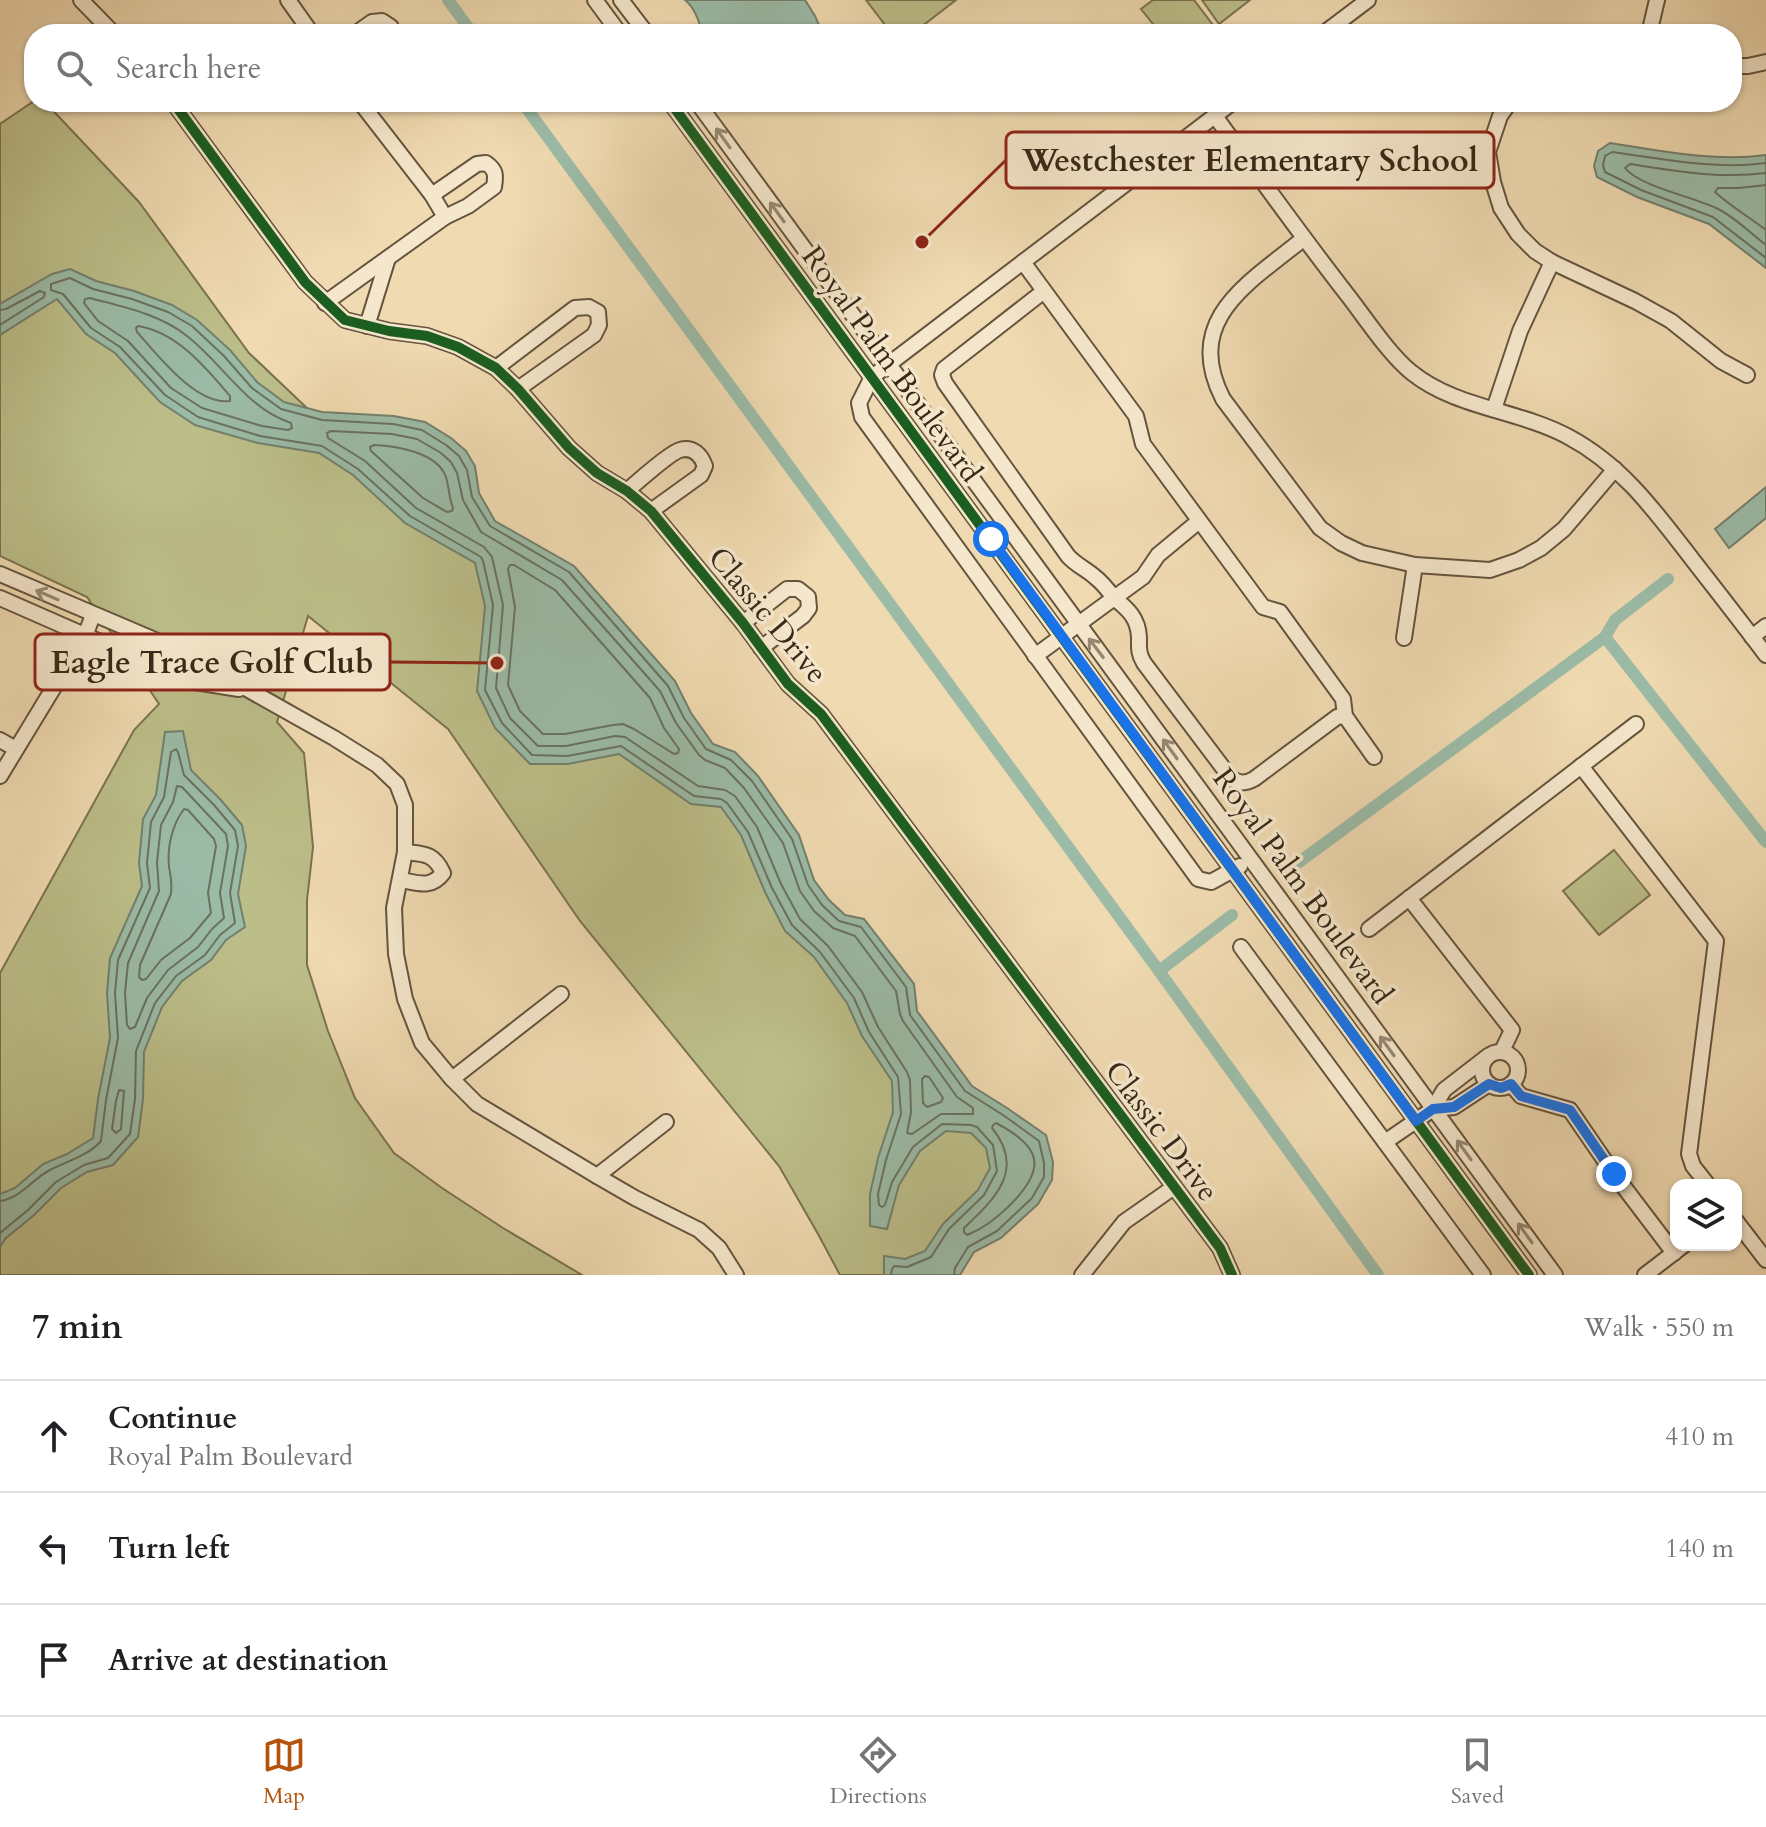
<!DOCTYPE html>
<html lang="en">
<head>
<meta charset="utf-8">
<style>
  body { margin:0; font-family:Cardo,serif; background:#f2f2f2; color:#202124 }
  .controls { position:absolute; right:24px; bottom:24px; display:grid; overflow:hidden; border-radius:16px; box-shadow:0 2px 6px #0004 }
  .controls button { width:72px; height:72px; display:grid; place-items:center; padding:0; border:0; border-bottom:2px solid #e0e0e0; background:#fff; color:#202124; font:40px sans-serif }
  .stop { position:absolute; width:24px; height:24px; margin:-18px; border:6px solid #1a73e8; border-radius:50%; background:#fff }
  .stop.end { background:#1a73e8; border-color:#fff; box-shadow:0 2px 8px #0008 }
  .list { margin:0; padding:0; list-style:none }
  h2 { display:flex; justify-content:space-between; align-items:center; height:104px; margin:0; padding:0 32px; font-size:34px }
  h2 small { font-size:26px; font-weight:400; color:#757577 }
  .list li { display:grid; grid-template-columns:52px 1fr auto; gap:24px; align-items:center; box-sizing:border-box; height:112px; padding:0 32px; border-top:2px solid #e0e0e0 }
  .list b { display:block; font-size:30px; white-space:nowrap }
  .list p { margin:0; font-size:26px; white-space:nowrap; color:#757577 }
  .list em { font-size:26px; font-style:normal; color:#757577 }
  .icon { flex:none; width:44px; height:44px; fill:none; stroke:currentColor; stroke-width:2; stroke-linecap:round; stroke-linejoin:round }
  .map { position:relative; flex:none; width:1766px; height:1275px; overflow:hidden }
  .search { position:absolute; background:#fff; box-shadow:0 2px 6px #0004; left:24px; right:24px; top:24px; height:88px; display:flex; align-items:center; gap:20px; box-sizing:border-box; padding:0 28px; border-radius:32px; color:#757577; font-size:30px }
  .sheet { height:440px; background:#fff }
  nav { display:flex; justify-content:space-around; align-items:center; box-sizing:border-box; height:112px; border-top:2px solid #e0e0e0; background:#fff; font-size:22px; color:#757577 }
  nav a { display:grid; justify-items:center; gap:4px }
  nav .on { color:#b45309 }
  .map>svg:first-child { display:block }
  .green { fill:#bcbe89; stroke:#7a7350; stroke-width:2 }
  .water { fill:#9bbba7; stroke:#73806d; stroke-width:2 }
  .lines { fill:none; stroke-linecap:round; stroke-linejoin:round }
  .shore { stroke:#69725f; stroke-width:2 }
  .canal { stroke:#9bbba7; stroke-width:12 }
  .minor-casing { stroke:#65543e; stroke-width:18 }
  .minor { stroke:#f5e7cc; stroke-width:14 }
  .cycleway-casing { stroke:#f5e7cc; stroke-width:15 }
  .cycleway { stroke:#1b5e20; stroke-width:10 }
  .oneway { stroke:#968872 }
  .route { stroke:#1a73e8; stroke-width:10 }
  .labels { text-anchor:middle; stroke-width:7; stroke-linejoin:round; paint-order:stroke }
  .street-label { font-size:30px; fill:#372817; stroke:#f5e7cc }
  .leader { fill:none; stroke:#8f2418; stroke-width:3 }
  .callout-dot { fill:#8f2418; stroke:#f5e7cc; stroke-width:3 }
  .callout { fill:#f5e7cc; stroke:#8f2418; stroke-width:3 }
  .callout-label { font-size:32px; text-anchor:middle; font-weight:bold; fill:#372817 }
</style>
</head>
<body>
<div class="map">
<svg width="1766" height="1275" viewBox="0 0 1766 1275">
  <rect width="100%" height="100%" fill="#f0dab1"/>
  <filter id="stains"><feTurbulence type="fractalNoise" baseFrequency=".0025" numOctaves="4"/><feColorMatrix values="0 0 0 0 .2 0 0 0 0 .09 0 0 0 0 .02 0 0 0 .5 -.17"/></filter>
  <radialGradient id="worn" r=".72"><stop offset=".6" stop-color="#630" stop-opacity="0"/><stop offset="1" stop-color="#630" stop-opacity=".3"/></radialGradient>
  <g class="green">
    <path d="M866,0H956L912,34H892Z"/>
    <path d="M1153,0H1194L1216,29L1209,34H1161L1141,9Z"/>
    <path d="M1202,0H1250L1219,24Z"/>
    <path d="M34,101L45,102L139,202L249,353L329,429L597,622L1012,1176L936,1275H840L818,1234L779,1166L580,921L448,729L308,616L277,722L304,753L313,847L307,900V965L328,1031L355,1098L394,1153L442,1188L503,1228L582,1275H0V973L134,730L159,704L87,597L0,556V124Z"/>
    <path d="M1614,850L1650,895L1599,935L1563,891Z"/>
  </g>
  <g class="water">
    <path d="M685,0H805L815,16L823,34H703C699,22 695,8 685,0Z"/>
    <path d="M1610,143C1663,151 1712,162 1766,155V268L1709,224L1637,197L1597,177L1594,166L1598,151Z"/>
    <path d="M70,269L96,281L134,291L172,305L197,320L230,350L257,382L284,402L322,412L394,416L425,422L451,438L466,451L475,466L479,493L495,521L574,566L675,681L691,713L713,744L735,752L758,776L799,835L814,880L829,900L845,915L864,919L914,984L917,1011L972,1086L1007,1108L1046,1135L1053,1162L1052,1180L1038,1204L1001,1238L974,1252L960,1275H884V1256L905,1259L925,1251L943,1224L978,1190L990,1168L986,1148L971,1133L946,1131L920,1151L899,1185L887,1229L870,1226V1194L878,1158L893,1112L892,1081L862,1036L847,1003L814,957L785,931L765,892L741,835L721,807L691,804L619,754L568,764H530L495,728L477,691L485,606L475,563L405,523L353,475L319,453L258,443L195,425L160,402L115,353L86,334L57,299L0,335V304L52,274Z"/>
    <path d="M1766,487V518L1729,548L1715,529Z"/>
    <path d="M183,731L191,770L220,799L242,825L246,846L238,894L245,927L226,940L211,960L182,981L162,1007L144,1052L143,1099L138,1137L113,1165L87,1172L61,1188L33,1216L6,1238L0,1247V1194L15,1188L43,1164L67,1154L93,1138L98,1099L110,1038L107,993L110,958L142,886L139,863L143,819L156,795L165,732Z"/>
  </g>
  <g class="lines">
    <g class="shore">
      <path d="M1766,163C1714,170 1664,159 1612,152L1605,156L1603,165L1605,172L1641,190L1713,217L1766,258"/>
      <path d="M1766,173C1719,179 1676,171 1630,164L1625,168C1639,186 1693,197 1716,208C1734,216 1750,233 1766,245"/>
      <path d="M1766,185L1739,188H1718L1715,192C1729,205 1749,217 1766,230"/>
      <path d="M90,298C123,307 160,314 187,336C223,364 246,408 291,423L292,428L288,430L262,426L202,408L171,388L128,341L98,321L84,303L85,299Z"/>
      <path d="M0,310L6,309L40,291L45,293L44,297L0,325"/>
      <path d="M138,326C177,332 206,368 230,396V401C196,406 157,354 137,332L136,328Z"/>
      <path d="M331,431L392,434L417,439L441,453L451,462L457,473L463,500L481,532L562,580L660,691L676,723L699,755L705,760L725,768L744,788L783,843L800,891L814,911L833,928L855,936L896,991L900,1014L903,1021L957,1097L973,1108V1114H941L912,1134L907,1133L911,1112L910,1080L907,1072L878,1027L862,992L828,946L800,919L781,884L757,827L735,796L725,790L698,786L625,737L615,736L566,746H538L510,718L496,688L503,605L492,557L484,547L416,508L365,461L328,438L327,433Z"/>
      <path d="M374,445C396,446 437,452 446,477C449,487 449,498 453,508L452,511L447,512L423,498L371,451L370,447Z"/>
      <path d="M510,565H514L555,590L650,698L664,728L679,749L678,753L674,754L634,729L623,724L613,725L565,734H543L520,711L508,685L515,607L508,569Z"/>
      <path d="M177,786L182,787L226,834L228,846L220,893L224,918L212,929L198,947L168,970L147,998L135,1027L130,1029L127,1025L125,993L128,963L159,891L157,862L161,825L173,802Z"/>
      <path d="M184,809L188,810L214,839L216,846L208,893L211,913L190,938L161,960L146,979L142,980L139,977L140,965L171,894C172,884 171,876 169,867C167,847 172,825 184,809Z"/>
      <path d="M925,1076L929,1077L943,1098L941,1102L927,1107L923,1103L922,1079Z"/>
      <path d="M119,1090L124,1091L121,1129L116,1133L112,1129L116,1101Z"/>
      <path d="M996,1123C1044,1148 1046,1170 1008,1207C995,1219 983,1229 967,1235L964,1232V1228C995,1199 1026,1169 992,1128L993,1125Z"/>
      <path d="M0,1201C21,1198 32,1179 50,1170C67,1161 88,1156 101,1141L106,1100L118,1038L115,993L118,960L150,888L147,863L151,822L164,797L171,752L176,749L178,752L184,775L214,805L235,830L238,846L230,893L235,923L220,935L205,955L176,976L155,1003L136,1051L135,1099L130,1134L108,1158L84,1165L56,1182L28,1210L0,1233"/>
      <path d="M891,1275L892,1269L894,1266L907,1267L931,1257L949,1229L984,1195L997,1171L993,1145L977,1127L971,1125L942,1124L913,1147L892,1182L885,1205L882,1207L879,1205L878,1194L886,1160L901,1114L898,1077L869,1032L854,998L820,952L792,925L772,888L748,832L727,803L721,799L694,796L621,746L567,756L532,755L502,723L485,690L493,605L483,561L481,557L410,516L358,469L322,446L260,436L198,417L165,395L120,347L91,328L63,294L51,290V284L70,278L93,289L132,299L168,312L192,326L224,356L252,388L281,409L322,420L393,424L422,430L446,445L459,456L467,470L472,497L490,526L569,572L668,686L684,718L706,749L731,760L752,781L792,839L808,885L822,905L839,921L861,927L906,987L910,1015L965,1091L1003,1115L1039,1141L1044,1163V1177L1032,1198L997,1231L968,1247L955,1268L954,1275"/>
    </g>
    <g class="canal">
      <path d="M448,0L473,34"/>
      <path d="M522,102L1159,971L1378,1275"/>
      <path d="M1605,637L1615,620L1668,579"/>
      <path d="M1291,868L1605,637L1766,842"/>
      <path d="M1159,971L1232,915"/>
    </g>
    <defs>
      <g id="minor">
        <path d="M81,0L114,34"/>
        <path d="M288,0L312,34"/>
        <path d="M595,0L620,34"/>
        <path d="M621,0L647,34"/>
        <path d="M355,34L372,22L382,21L391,27L392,34"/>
        <path d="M1323,34L1368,0"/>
        <path d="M1649,34L1657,0"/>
        <path d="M1732,66H1748L1766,62"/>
        <path d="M173,102L305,282L345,320L389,331L427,336L458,347L496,368L518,389L569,448L597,473L627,491L651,511L743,623L788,684L821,714L1220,1248L1232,1275"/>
        <path d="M360,102L432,195L445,217"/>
        <path d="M670,102L1529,1275"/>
        <path d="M697,102L1555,1275"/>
        <path d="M1233,102L872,377L859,403L862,417L1198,879L1211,882L1240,866"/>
        <path d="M1510,102L1500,116L1488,152L1493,182L1501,208L1518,234L1535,251L1552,262L1635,301L1671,321L1721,361L1747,375"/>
        <path d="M1215,116C1259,177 1303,238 1349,297C1366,319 1389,354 1411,372C1455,408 1518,410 1567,436C1622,465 1655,511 1692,559C1717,591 1742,623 1766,655"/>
        <path d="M1439,151L1488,152"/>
        <path d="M1303,239C1249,283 1182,319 1223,399L1320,528L1341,543L1362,553L1415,565L1490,570L1519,560L1541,548L1564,529L1615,469"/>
        <path d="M1023,262L1136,416L1143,444L1263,607L1280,612L1343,699L1345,716L1374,757"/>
        <path d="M1044,291L944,369L942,375L945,383L1068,556C1076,565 1086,569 1095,577C1103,583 1108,590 1114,598L1143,577L1158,555L1199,521"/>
        <path d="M325,303L445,217L468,206L494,187C496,175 496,170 486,163L477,164L432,195"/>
        <path d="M367,326L388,258"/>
        <path d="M496,368L575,308L589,307L598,312L599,325L594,335L518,389"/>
        <path d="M1494,409L1520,331L1552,262"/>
        <path d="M627,491C637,482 670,453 680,450C693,446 701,455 705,466L701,475L651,511"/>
        <path d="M0,574L176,649L334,738L377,765L397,784L405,805V852L394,908L396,954L405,999L422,1043L452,1079L477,1104L597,1176L635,1198L699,1230L719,1248L736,1275"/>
        <path d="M0,598L189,681L239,689"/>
        <path d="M743,623L787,589H798L808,597L809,608L803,616L761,648"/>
        <path d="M1752,637L1766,626"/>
        <path d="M1404,638L1415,565"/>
        <path d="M1035,656L1114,598C1128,609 1138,618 1139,637C1139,648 1138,653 1144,663L1230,777C1238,784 1245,784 1254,779L1337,717L1345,716"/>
        <path d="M0,740L16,749"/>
        <path d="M1581,766L1716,941L1689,1154L1693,1166L1708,1185"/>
        <path d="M0,776L85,636L93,615"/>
        <path d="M401,880C418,883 431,889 443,873C434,853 424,854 405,852"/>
        <path d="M1409,898L1512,1030L1502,1051"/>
        <path d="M1369,929L1636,724"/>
        <path d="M1241,947L1483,1275"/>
        <circle cx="1500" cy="1070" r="18"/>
        <path d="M452,1079L561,994"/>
        <path d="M1511,1084L1521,1096L1570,1110L1614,1174L1674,1253"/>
        <path d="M1433,1109L1454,1107L1489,1084"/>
        <path d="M1385,1142L1433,1109L1444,1090L1488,1056"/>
        <path d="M597,1176L666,1122"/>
        <path d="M1736,1221L1766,1260"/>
        <path d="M1082,1275L1124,1222L1174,1187"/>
        <path d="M1645,1275L1684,1245"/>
      </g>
    </defs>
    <use href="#minor" class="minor-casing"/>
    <use href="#minor" class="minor"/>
    <defs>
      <g id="cycleway">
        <path d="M173,102L305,282L345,320L389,331L427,336L458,347L496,368L518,389L569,448L597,473L627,491L651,511L743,623L788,684L821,714L1220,1248L1232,1275"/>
        <path d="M670,102L1529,1275"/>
      </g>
    </defs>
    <use href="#cycleway" class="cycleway-casing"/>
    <use href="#cycleway" class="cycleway"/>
  </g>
  <defs><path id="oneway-shaft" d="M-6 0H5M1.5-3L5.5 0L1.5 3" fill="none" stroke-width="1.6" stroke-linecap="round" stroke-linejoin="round" transform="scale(2)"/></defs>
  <g class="oneway">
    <use href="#oneway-shaft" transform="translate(723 138) rotate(-126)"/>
    <use href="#oneway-shaft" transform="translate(777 212) rotate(-126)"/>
    <use href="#oneway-shaft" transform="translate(47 595) rotate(-157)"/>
    <use href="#oneway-shaft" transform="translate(1096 648) rotate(-127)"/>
    <use href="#oneway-shaft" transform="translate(1170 749) rotate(-126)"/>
    <use href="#oneway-shaft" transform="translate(1387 1046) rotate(-126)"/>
    <use href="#oneway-shaft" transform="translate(1464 1150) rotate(-126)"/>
    <use href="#oneway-shaft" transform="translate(1525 1233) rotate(-126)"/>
  </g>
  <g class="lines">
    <path class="route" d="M991,539L1416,1121L1433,1109L1454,1107L1489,1084L1501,1088L1511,1084L1521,1096L1570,1110L1614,1174"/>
  </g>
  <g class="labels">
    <g class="street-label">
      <text transform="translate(892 364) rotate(54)" y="10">Royal Palm Boulevard</text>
      <text transform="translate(768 615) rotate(50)" y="10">Classic Drive</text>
      <text transform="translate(1303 886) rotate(54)" y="10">Royal Palm Boulevard</text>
      <text transform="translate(1162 1131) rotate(53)" y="10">Classic Drive</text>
    </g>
  </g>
  <path class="leader" d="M922 242L1006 160M497 663L390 662"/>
  <g class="callout-dot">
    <circle cx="922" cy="242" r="8"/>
    <circle cx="497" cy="663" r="8"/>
  </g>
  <g class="callout">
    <rect x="1006" y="132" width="488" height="56" rx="8"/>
    <rect x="35" y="634" width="355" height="56" rx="8"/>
  </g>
  <g class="callout-label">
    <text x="1250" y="171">Westchester Elementary School</text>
    <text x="212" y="673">Eagle Trace Golf Club</text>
  </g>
  <rect width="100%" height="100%" filter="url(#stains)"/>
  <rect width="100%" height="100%" fill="url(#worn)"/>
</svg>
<div class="controls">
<button><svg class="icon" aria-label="layers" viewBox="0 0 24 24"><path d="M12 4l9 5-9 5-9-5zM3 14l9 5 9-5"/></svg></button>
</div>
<div class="stop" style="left:991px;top:539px"></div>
<div class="stop end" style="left:1614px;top:1174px"></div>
<div class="search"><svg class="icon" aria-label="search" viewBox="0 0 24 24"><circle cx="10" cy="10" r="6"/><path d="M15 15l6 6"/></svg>Search here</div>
</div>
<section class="sheet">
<h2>7 min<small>Walk · 550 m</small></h2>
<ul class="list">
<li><svg class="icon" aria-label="ahead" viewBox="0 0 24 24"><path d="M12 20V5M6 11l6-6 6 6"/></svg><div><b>Continue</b><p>Royal Palm Boulevard</p></div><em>410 m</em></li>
<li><svg class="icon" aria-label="left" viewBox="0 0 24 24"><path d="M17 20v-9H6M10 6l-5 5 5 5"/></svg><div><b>Turn left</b></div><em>140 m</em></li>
<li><svg class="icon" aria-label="arrive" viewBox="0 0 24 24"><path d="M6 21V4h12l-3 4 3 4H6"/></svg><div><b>Arrive at destination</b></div></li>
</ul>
</section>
<nav>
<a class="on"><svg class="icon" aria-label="map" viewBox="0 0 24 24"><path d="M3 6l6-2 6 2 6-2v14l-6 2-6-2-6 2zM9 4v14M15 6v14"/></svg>Map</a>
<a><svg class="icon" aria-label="directions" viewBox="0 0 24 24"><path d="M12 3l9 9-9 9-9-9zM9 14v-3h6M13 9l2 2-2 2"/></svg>Directions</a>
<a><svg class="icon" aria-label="saved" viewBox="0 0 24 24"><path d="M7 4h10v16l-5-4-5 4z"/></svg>Saved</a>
</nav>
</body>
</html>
